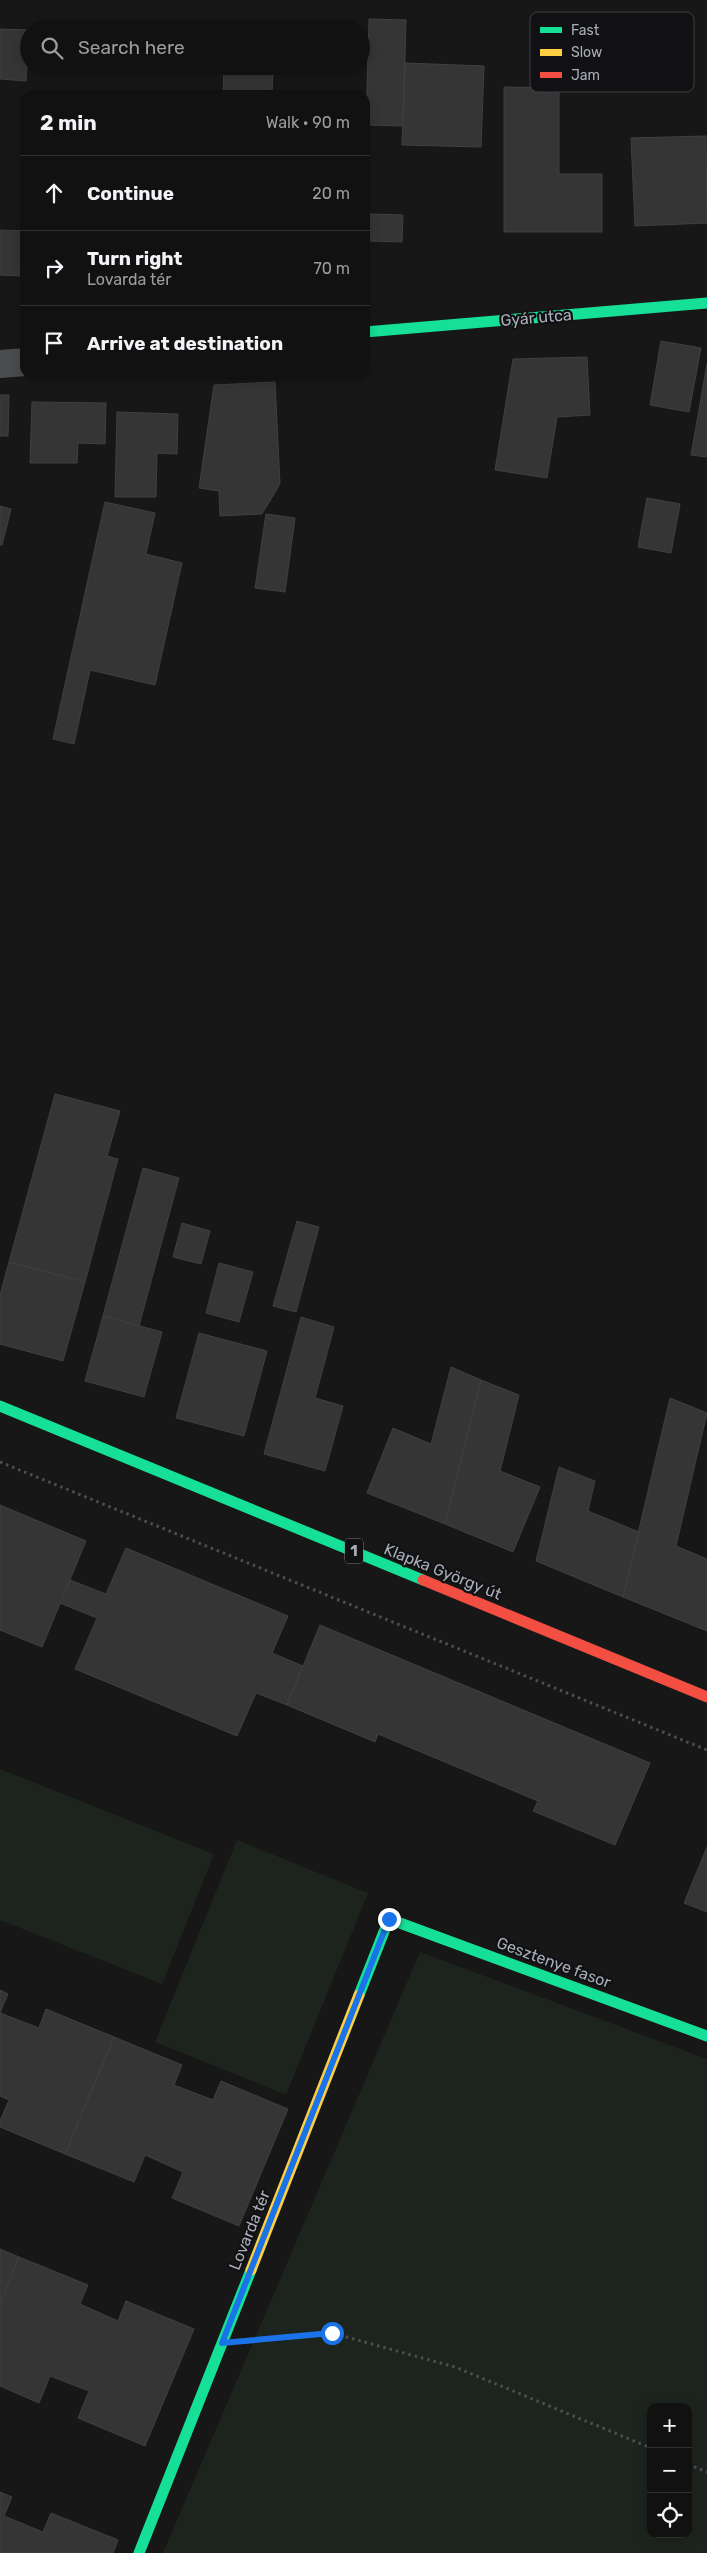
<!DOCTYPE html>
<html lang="en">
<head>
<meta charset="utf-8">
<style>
  body { margin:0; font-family:Rubik,sans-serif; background:#1e1f1f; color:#f1f3f6 }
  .controls { position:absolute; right:15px; bottom:15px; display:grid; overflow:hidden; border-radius:10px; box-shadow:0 2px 12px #0003 }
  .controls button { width:45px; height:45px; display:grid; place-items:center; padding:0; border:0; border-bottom:1px solid #303131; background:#111; color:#f1f3f6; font:25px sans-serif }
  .stop { position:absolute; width:15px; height:15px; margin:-11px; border:4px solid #1a73e8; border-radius:50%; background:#fff }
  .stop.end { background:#1a73e8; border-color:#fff; box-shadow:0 1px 5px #0008 }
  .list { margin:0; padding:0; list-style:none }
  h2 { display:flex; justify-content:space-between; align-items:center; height:65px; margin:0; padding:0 20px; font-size:21px }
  h2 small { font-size:16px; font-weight:400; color:#9c9d9f }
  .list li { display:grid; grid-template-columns:32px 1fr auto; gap:15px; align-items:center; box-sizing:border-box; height:75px; padding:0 20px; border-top:1px solid #303131 }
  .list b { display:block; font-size:19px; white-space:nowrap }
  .list p { margin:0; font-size:16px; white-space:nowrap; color:#9c9d9f }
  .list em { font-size:16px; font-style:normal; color:#9c9d9f }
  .icon { flex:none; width:28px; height:28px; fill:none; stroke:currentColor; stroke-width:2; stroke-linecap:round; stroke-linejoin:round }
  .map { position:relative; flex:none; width:707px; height:2553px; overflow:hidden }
  .search { position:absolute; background:#111; box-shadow:0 2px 12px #0003; left:20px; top:20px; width:350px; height:55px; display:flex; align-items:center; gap:12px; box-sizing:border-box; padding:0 18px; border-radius:28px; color:#9c9d9f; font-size:19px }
  .panel { position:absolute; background:#111; box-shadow:0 2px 12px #0003; left:20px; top:90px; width:350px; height:290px; border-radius:15px }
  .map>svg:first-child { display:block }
  .green { fill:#1d241e; fill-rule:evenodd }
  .building { fill:#353536; stroke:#3f4043 }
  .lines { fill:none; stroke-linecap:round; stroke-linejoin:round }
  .path { stroke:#4d4e52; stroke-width:3; stroke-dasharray:2.5 4; stroke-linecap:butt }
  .street { stroke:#4b4c50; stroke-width:28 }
  .fast { stroke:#16e098; stroke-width:11 }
  .slow { stroke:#ffcf43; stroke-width:11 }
  .jam { stroke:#f24e42; stroke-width:11 }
  .route { stroke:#1a73e8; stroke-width:6 }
  .labels { text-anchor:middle; stroke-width:4.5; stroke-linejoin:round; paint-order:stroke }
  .shield { fill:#111113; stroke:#7b7e86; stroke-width:1 }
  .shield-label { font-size:15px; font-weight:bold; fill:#a8adb8 }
  .street-label { font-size:16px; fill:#a8adb8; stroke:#111113 }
  .key { fill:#111113; stroke:#3e4045; stroke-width:1 }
  .key-label { font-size:14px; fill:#a8adb8 }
</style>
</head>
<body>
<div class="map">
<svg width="707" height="2553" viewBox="0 0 707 2553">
  <rect width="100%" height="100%" fill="#171717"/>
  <g class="green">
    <path d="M0,1769L214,1854L162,1984L0,1920Z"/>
    <path d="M237,1840L368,1893L286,2095L155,2042Z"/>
    <path d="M420,1952L707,2059V2553H163ZM651,2407H688V2534H651Z"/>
  </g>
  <g class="building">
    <path d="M369,19L406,20L403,126L366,125Z"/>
    <path d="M0,29L29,30L26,81L0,79Z"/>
    <path d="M405,63L484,66L481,147L402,145Z"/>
    <path d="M224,66H273L272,95H223Z"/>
    <path d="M504,87L559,88V174H602V232H504Z"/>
    <path d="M706,136L707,223L635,226L631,138Z"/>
    <path d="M23,206H25V276H20Z"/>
    <path d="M369,214L403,215L402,242L368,241Z"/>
    <path d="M0,230L22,231L20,276L0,275Z"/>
    <path d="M661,341L701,348L689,412L650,405Z"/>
    <path d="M587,357L590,415L557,417L547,478L495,470L513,359Z"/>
    <path d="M707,364V457L691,455Z"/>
    <path d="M275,382L280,484L262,514L220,516L219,491L199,488L214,385Z"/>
    <path d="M0,395H9L8,436H0Z"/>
    <path d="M32,402L106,403L105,444L78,443L77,463H30Z"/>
    <path d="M117,412L178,414L177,454L157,453L156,497H115Z"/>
    <path d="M647,498L680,504L671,553L638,547Z"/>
    <path d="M105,502L155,513L146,554L182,563L155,685L90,670L74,744L53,739Z"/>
    <path d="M0,506L11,509L2,545H0Z"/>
    <path d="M266,514L295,518L285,592L255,588Z"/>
    <path d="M55,1094L120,1111L107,1156L118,1159L85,1282L9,1262Z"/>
    <path d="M143,1168L179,1178L139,1326L103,1316Z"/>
    <path d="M297,1221L319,1227L296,1312L273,1306Z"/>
    <path d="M182,1223L210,1231L201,1264L173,1257Z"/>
    <path d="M9,1262L85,1282L63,1361L0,1344V1295Z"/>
    <path d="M219,1263L253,1272L239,1322L206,1313Z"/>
    <path d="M103,1316L162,1332L144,1397L85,1381Z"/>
    <path d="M301,1317L334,1327L315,1398L343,1406L325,1471L264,1454Z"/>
    <path d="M199,1333L267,1351L244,1436L176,1418Z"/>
    <path d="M451,1367L481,1380L445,1524L367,1493L393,1428L431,1444Z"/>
    <path d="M481,1380L519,1395L500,1471L540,1487L513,1552L445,1524Z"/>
    <path d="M670,1398L707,1413L676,1546L707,1559V1631L623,1597Z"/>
    <path d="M559,1467L595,1481L588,1511L639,1532L623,1597L536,1561Z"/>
    <path d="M0,1505L86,1541L42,1647L0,1630Z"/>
    <path d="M126,1548L288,1616L272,1653L303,1666L287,1705L256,1693L237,1736L75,1669L97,1618L60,1603L70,1580L106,1594Z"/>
    <path d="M320,1625L650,1763L615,1845L533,1811L538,1801L378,1734L375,1742L287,1705Z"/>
    <path d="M707,1847V1912L684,1903Z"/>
    <path d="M0,1990L8,1994L0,2013L39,2028L46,2009L114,2037L65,2154L0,2127V2121L9,2100L0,2096Z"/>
    <path d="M114,2037L182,2065L174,2085L213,2100L221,2081L288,2109L239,2226L172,2198L183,2172L145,2155L134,2182L65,2154Z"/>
    <path d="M0,2249L19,2257L0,2304Z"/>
    <path d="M19,2257L88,2285L80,2304L118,2321L126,2301L194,2329L145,2446L78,2418L89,2391L50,2376L39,2403L0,2386V2304Z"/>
    <path d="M0,2492L12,2497L4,2516L43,2532L51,2513L118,2540L113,2553H0Z"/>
  </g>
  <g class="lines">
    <g class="path">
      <path d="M0,1462L707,1750"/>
      <path d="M262,2339L332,2333L455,2367L651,2448"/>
      <path d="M688,2464L707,2472"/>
    </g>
    <path class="street" d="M0,364L25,362"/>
    <g class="fast">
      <path d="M365,332L707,303"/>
      <path d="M0,1406L423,1580"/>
      <path d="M359,1995L389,1919L707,2036"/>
      <path d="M139,2553L251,2270"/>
    </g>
    <path class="slow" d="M251,2270L359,1995"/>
    <path class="jam" d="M423,1580L707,1697"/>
  </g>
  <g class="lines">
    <path class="route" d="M332,2333L222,2343L389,1919"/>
  </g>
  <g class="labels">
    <rect class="shield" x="345" y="1538.5" width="18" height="25" rx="4"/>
    <g class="shield-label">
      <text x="354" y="1556">1</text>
    </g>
    <g class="street-label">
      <text transform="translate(536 317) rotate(-5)" y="6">Gyár utca</text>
      <text transform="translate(443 1571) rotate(22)" y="6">Klapka György út</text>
      <text transform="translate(554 1962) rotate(20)" y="6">Gesztenye fasor</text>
      <text transform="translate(249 2230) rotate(-68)" y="6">Lovarda tér</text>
    </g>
  </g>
  <rect x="530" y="12" width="164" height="80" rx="8" class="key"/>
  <rect x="540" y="27" width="22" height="6" fill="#16e098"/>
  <rect x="540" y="49" width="22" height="7" fill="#ffcf43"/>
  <rect x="540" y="72" width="22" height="6" fill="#f24e42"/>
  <g class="key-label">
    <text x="571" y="35">Fast</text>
    <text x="571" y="57">Slow</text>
    <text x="571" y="80">Jam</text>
  </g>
</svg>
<div class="controls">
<button>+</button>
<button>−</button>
<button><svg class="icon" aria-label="locate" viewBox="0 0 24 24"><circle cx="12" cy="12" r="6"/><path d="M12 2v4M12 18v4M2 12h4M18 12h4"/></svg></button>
</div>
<div class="stop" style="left:332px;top:2333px"></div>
<div class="stop end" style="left:389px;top:1919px"></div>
<div class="search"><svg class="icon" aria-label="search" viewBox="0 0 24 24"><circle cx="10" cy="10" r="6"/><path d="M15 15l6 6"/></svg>Search here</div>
<section class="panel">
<h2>2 min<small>Walk · 90 m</small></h2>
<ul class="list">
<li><svg class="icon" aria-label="ahead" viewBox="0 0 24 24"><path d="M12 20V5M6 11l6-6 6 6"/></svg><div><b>Continue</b></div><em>20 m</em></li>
<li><svg class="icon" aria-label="right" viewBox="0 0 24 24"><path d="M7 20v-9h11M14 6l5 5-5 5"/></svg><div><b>Turn right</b><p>Lovarda tér</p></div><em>70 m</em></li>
<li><svg class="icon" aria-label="arrive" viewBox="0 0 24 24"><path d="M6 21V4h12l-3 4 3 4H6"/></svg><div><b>Arrive at destination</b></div></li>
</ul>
</section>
</div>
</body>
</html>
